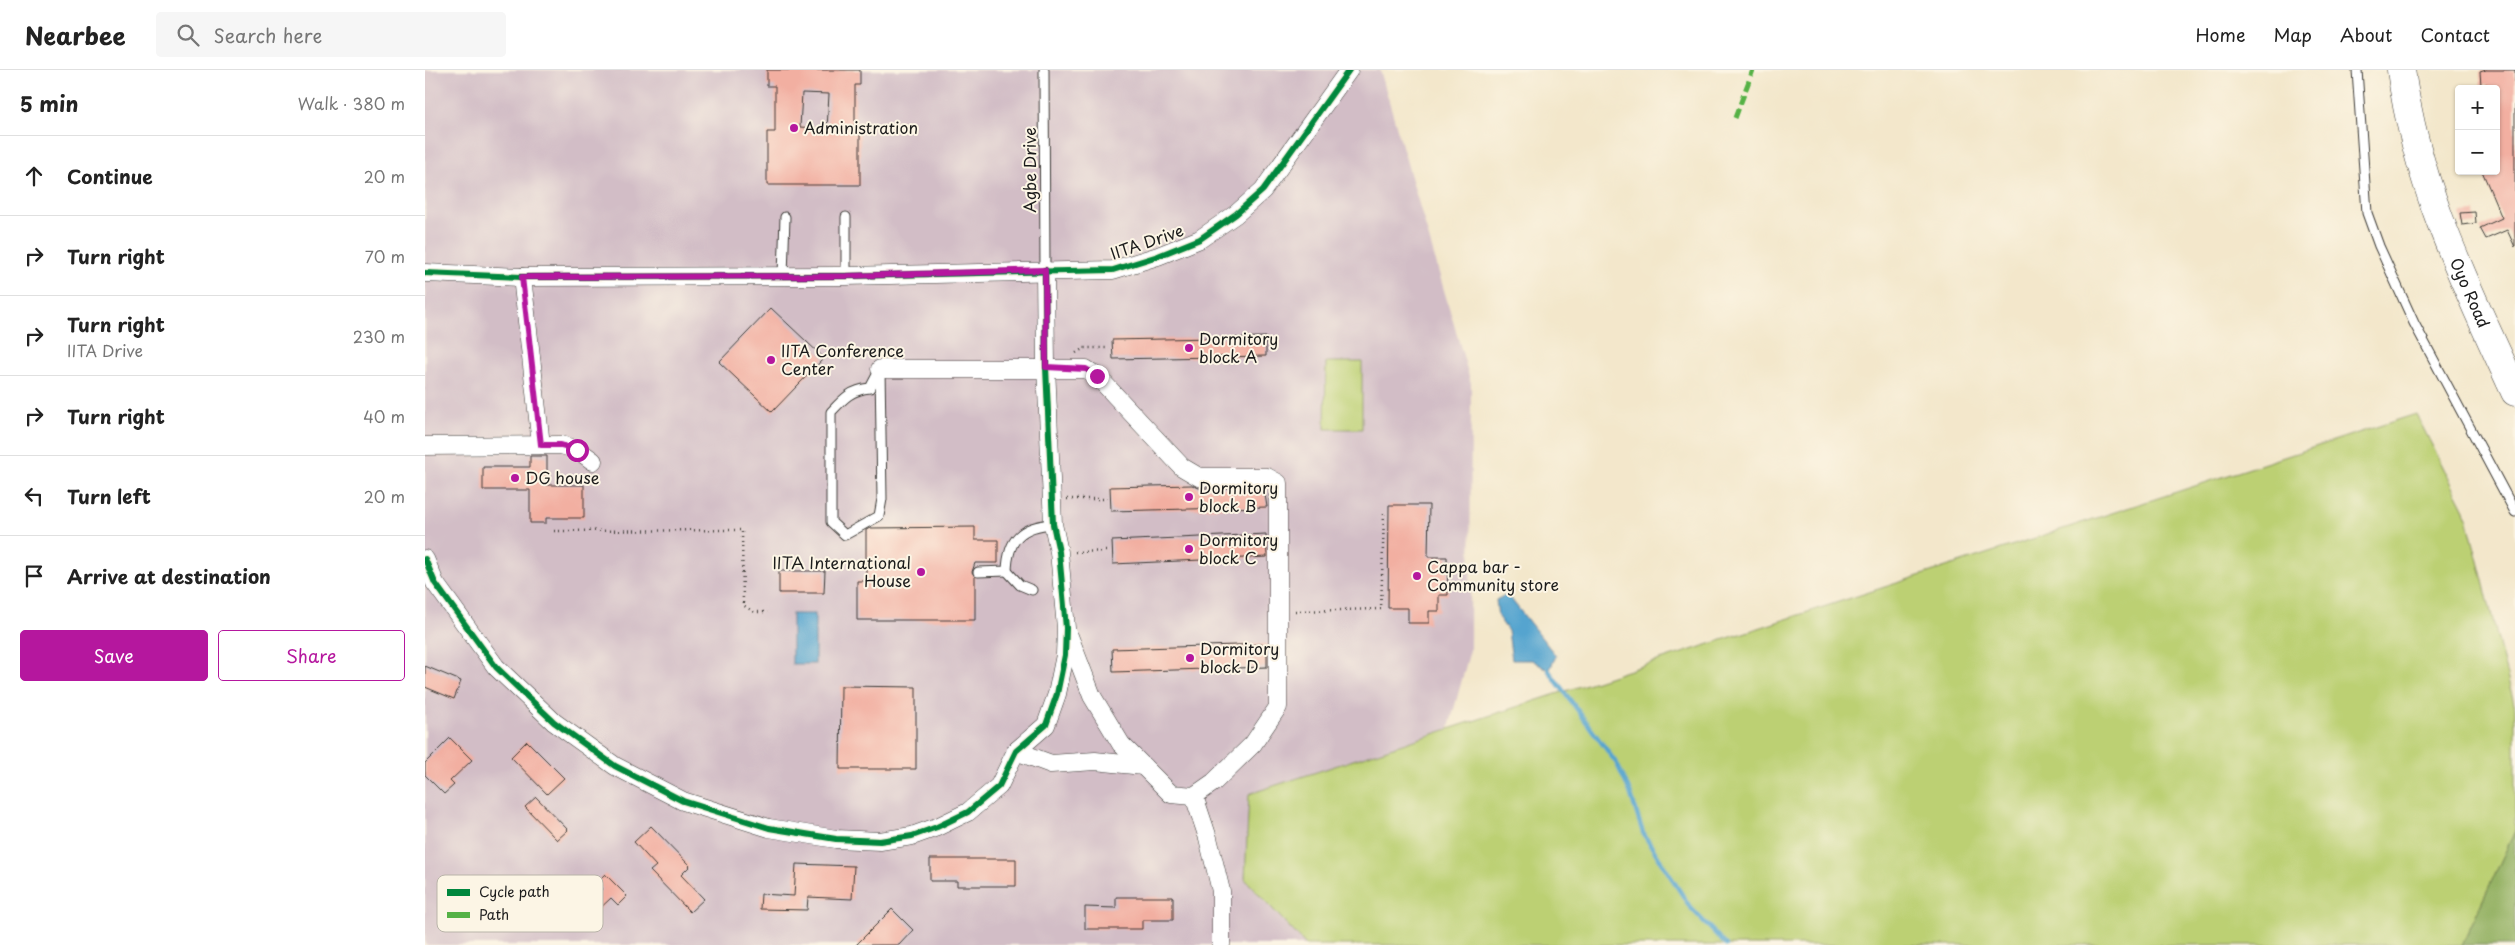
<!DOCTYPE html>
<html lang="en">
<head>
<meta charset="utf-8">
<style>
  body { margin:0; font-family:"Playpen Sans",sans-serif; background:#f6f6f6; color:#222 }
  .controls { position:absolute; right:15px; top:15px; display:grid; overflow:hidden; border-radius:5px; box-shadow:0 1px 4px #0004 }
  .controls button { width:45px; height:45px; display:grid; place-items:center; padding:0; border:0; border-bottom:1px solid #e0e0e0; background:#fff; color:#222; font:25px sans-serif }
  .stop { position:absolute; width:15px; height:15px; margin:-11px; border:4px solid #b5179e; border-radius:50%; background:#fff }
  .stop.end { background:#b5179e; border-color:#fff; box-shadow:0 1px 5px #0008 }
  .list { margin:0; padding:0; list-style:none }
  h2 { display:flex; justify-content:space-between; align-items:center; height:65px; margin:0; padding:0 20px; font-size:21px }
  h2 small { font-size:16px; font-weight:400; color:#767676 }
  .list li { display:grid; grid-template-columns:32px 1fr auto; gap:15px; align-items:center; box-sizing:border-box; height:80px; padding:0 20px; border-top:1px solid #e0e0e0 }
  .list b { display:block; font-size:19px; white-space:nowrap }
  .list p { margin:0; font-size:16px; white-space:nowrap; color:#767676 }
  .list em { font-size:16px; font-style:normal; color:#767676 }
  .actions { display:flex; gap:10px; padding:15px 20px }
  .actions a { flex:1; padding:11px 0; border:1px solid #b5179e; border-radius:5px; text-align:center; font-size:18px; color:#b5179e }
  .actions .main { background:#b5179e; color:#fff }
  .icon { flex:none; width:28px; height:28px; fill:none; stroke:currentColor; stroke-width:2; stroke-linecap:round; stroke-linejoin:round }
  .map { position:relative; flex:none; width:2090px; height:875px; overflow:hidden }
  header { display:flex; align-items:center; gap:30px; box-sizing:border-box; height:70px; padding:0 25px; background:#fff; border-bottom:1px solid #e0e0e0 }
  header strong { font-size:24px }
  nav { display:flex; gap:28px; margin-inline-start:auto; font-size:18px }
  .search { width:350px; height:45px; background:#f6f6f6; display:flex; align-items:center; gap:12px; box-sizing:border-box; padding:0 18px; border-radius:5px; color:#767676; font-size:19px }
  main { display:flex }
  aside { flex:1; background:#fff }
  .map>svg:first-child { display:block }
  .industrial { fill:#d2bdc6 }
  .green { fill:#bcd073; stroke:#6c7648 }
  .forest { fill:#95b265; stroke:#586740 }
  .water { fill:#54a4cf; stroke:#386076 }
  .lines { fill:none; stroke-linecap:round; stroke-linejoin:round }
  .stream { stroke:#54a4cf; stroke-width:4.5 }
  .building { fill:#f2afa1; fill-rule:evenodd }
  .lane-casing { stroke:#3c3a36; stroke-width:11 }
  .street-casing { stroke:#3c3a36; stroke-width:19 }
  .highway-casing { stroke:#3c3a36; stroke-width:29 }
  .path { stroke:#3c3a36; stroke-width:2.5; stroke-dasharray:1 4; stroke-linecap:butt }
  .lane { stroke:#fff; stroke-width:9 }
  .street { stroke:#fff; stroke-width:18 }
  .highway { stroke:#fff; stroke-width:28 }
  .quiet { stroke:#55b145; stroke-width:5; stroke-dasharray:10 5; stroke-linecap:butt }
  .cycleway-casing { stroke:#fcf5e5; stroke-width:9 }
  .cycleway { stroke:#00873e; stroke-width:6 }
  .route { stroke:#b5179e; stroke-width:6 }
  .poi-dot { fill:#b5179e; stroke:#fcf5e5; stroke-width:2 }
  .labels { text-anchor:middle; stroke-width:4; stroke-linejoin:round; paint-order:stroke }
  .poi-label { font-size:16px; fill:#1c1c1c; stroke:#fcf5e5; text-anchor:start }
  .street-label { font-size:16px; fill:#1c1c1c; stroke:#fcf5e5 }
  .key { fill:#fcf5e5; stroke:#b9b4a9; stroke-width:1 }
  .key-label { font-size:14px; fill:#1c1c1c }
</style>
</head>
<body>
<header>
<strong>Nearbee</strong>
<div class="search"><svg class="icon" aria-label="search" viewBox="0 0 24 24"><circle cx="10" cy="10" r="6"/><path d="M15 15l6 6"/></svg>Search here</div>
<nav><a>Home</a><a>Map</a><a>About</a><a>Contact</a></nav>
</header>
<main>
<aside>
<h2>5 min<small>Walk · 380 m</small></h2>
<ul class="list">
<li><svg class="icon" aria-label="ahead" viewBox="0 0 24 24"><path d="M12 20V5M6 11l6-6 6 6"/></svg><div><b>Continue</b></div><em>20 m</em></li>
<li><svg class="icon" aria-label="right" viewBox="0 0 24 24"><path d="M7 20v-9h11M14 6l5 5-5 5"/></svg><div><b>Turn right</b></div><em>70 m</em></li>
<li><svg class="icon" aria-label="right" viewBox="0 0 24 24"><path d="M7 20v-9h11M14 6l5 5-5 5"/></svg><div><b>Turn right</b><p>IITA Drive</p></div><em>230 m</em></li>
<li><svg class="icon" aria-label="right" viewBox="0 0 24 24"><path d="M7 20v-9h11M14 6l5 5-5 5"/></svg><div><b>Turn right</b></div><em>40 m</em></li>
<li><svg class="icon" aria-label="left" viewBox="0 0 24 24"><path d="M17 20v-9H6M10 6l-5 5 5 5"/></svg><div><b>Turn left</b></div><em>20 m</em></li>
<li><svg class="icon" aria-label="arrive" viewBox="0 0 24 24"><path d="M6 21V4h12l-3 4 3 4H6"/></svg><div><b>Arrive at destination</b></div></li>
</ul>
<div class="actions"><a class="main">Save</a><a>Share</a></div>
</aside>
<div class="map">
<svg width="2090" height="875" viewBox="0 0 2090 875">
  <rect width="100%" height="100%" fill="#fcf5e5"/>
  <filter id="ink" filterUnits="userSpaceOnUse"><feTurbulence type="fractalNoise" baseFrequency=".02" numOctaves="2"/><feDisplacementMap in="SourceGraphic" scale="10" xChannelSelector="R" yChannelSelector="G"/><feConvolveMatrix kernelMatrix="1 2 1 2 8 2 1 2 1" color-interpolation-filters="sRGB"/></filter>
  <filter id="wash" filterUnits="userSpaceOnUse"><feTurbulence type="fractalNoise" baseFrequency=".0096" numOctaves="4" result="noise"/><feDisplacementMap in="SourceGraphic" scale="20" xChannelSelector="R" yChannelSelector="G"/><feGaussianBlur stdDeviation="1.12" result="paint"/><feColorMatrix in="noise" values="0 0 0 0 0 0 0 0 0 0 0 0 0 0 0 0 0 1.4 0 .05"/><feComposite in="paint" operator="in"/></filter>
  <g filter="url(#wash)">
    <rect width="100%" height="100%" fill="#f3e7cb"/>
    <path class="industrial" d="M0,0H955L1046,313L1045,580L965,875H0Z"/>
    <g class="green">
      <path d="M901,292H937V359H900Z"/>
      <path d="M1991,344L2040,440L2090,637V761L2037,875H881L820,809L824,724Z"/>
    </g>
    <path class="forest" d="M2090,761V875H2037Z"/>
    <g class="water">
      <path d="M1082,524L1131,586L1124,601L1107,590H1087L1083,561L1073,547L1071,530Z"/>
      <rect x="367" y="544" width="23" height="50"/>
    </g>
    <g class="lines">
      <path class="stream" d="M1124,601L1192,694L1205,722L1218,763L1265,837L1301,875"/>
    </g>
    <g id="blocks">
      <g class="building">
        <path d="M342,0H435V15H430V62H435V115H342V62H350V16H342ZM377,23L404,24L402,59L375,57Z"/>
        <path d="M2061,0H2090V177L2082,160L2061,169L2055,158L2077,148L2057,101H2071V19H2063L2062,14L2056,15L2055,2Z"/>
        <path d="M2050,142L2051,153L2037,155L2035,143Z"/>
        <path d="M346,238L399,288L347,342L294,292Z"/>
        <path d="M841,267V286L688,289L687,270Z"/>
        <path d="M105,386H122V415H159V448H121V453H105V420H58V397H105Z"/>
        <path d="M767,415L774,418H839L842,437L686,441L685,417Z"/>
        <path d="M964,435H1004L1003,487H1022L1023,525H1014V541H1004V553H983V538H963Z"/>
        <path d="M550,457V470H573V493H550L547,502L550,507V550H432V511H441V460L445,458Z"/>
        <path d="M841,464L842,487L688,494L687,471Z"/>
        <path d="M354,501H400L399,523H354Z"/>
        <path d="M842,574V597L688,602L687,579Z"/>
        <path d="M0,596L36,611L29,629L0,617Z"/>
        <path d="M416,616L491,617V699H415Z"/>
        <path d="M25,668L47,690L25,711L29,715L19,724L0,705V693Z"/>
        <path d="M102,671L139,708L122,724L86,687Z"/>
        <path d="M111,727L143,760L132,770L100,737Z"/>
        <path d="M226,756L265,796L256,805L279,829L265,842L225,801L231,796L209,772Z"/>
        <path d="M505,789H591V816H532V811H505Z"/>
        <path d="M371,794L429,796L427,829L383,827L382,840L335,839L336,824L369,826Z"/>
        <path d="M180,804L202,826L193,835L186,828L171,842L162,832L177,819L171,813Z"/>
        <path d="M691,827H748V850H717V859H660V837L691,838Z"/>
        <path d="M467,839L488,860L474,875H431Z"/>
      </g>
    </g>
  </g>
  <g filter="url(#ink)">
    <use href="#blocks" fill-opacity="0" stroke="#3c3a36" stroke-width="1"/>
    <g class="lines">
      <defs>
        <g id="lane">
          <path d="M619,0L620,200"/>
          <path d="M1932,0L1942,143L1954,176L1989,253L2090,442"/>
          <path d="M358,205L360,147"/>
          <path d="M421,206V147"/>
          <path d="M455,299L457,429L454,446L420,465L406,452V342C419,328 426,320 445,318Z"/>
          <path d="M582,501L595,515L607,520"/>
          <path d="M553,502L582,501C583,469 596,456 628,454"/>
        </g>
        <g id="street">
          <path d="M0,203L97,207L421,206L688,200L733,186L775,169L811,144L838,120L924,0"/>
          <path d="M97,207L116,375"/>
          <path d="M455,299H661L672,306L757,397L774,407H842L853,413V637L828,674L789,712L769,726"/>
          <path d="M0,376L136,375L153,380L168,391"/>
          <path d="M0,489L10,513L71,597L129,652L190,696L258,731L344,758L411,769L455,771L487,766L512,757L543,742L574,716L591,681L621,655L632,624L640,585L641,558L634,482L628,454L621,297L620,200"/>
          <path d="M644,566L667,626L696,674L746,724L769,726L783,768L796,821V875"/>
          <path d="M591,681L626,694L670,691L718,696"/>
        </g>
        <g id="highway">
          <path id="s1" d="M1976,0C1992,118 2041,215 2090,322"/>
        </g>
      </defs>
      <use href="#lane" class="lane-casing"/>
      <use href="#street" class="street-casing"/>
      <use href="#highway" class="highway-casing"/>
      <g class="path">
        <path d="M651,283L659,278H682"/>
        <path d="M642,429H684"/>
        <path d="M124,461L317,460L318,535L329,542H343"/>
        <path d="M650,482L684,481"/>
        <path d="M870,541L956,539L959,444"/>
      </g>
      <use href="#lane" class="lane"/>
      <use href="#street" class="street"/>
      <use href="#highway" class="highway"/>
      <path class="quiet" d="M1310,48L1328,0"/>
      <defs>
        <g id="cycleway">
          <path d="M0,203L97,207L421,206L688,200L733,186L775,169L811,144L838,120L924,0"/>
          <path d="M0,489L10,513L71,597L129,652L190,696L258,731L344,758L411,769L455,771L487,766L512,757L543,742L574,716L591,681L621,655L632,624L640,585L641,558L634,482L628,454L621,297L620,200"/>
        </g>
      </defs>
      <use href="#cycleway" class="cycleway-casing"/>
      <use href="#cycleway" class="cycleway"/>
    </g>
  </g>
  <g class="lines" filter="url(#ink)">
    <path class="route" d="M152,380L136,375H116L97,207L421,206L620,200L621,297L661,299L672,306"/>
  </g>
  <g class="poi-dot">
    <circle cx="369" cy="58" r="5"/>
    <circle cx="764" cy="278" r="5"/>
    <circle cx="346" cy="290" r="5"/>
    <circle cx="90" cy="408" r="5"/>
    <circle cx="764" cy="427" r="5"/>
    <circle cx="764" cy="479" r="5"/>
    <circle cx="496" cy="502" r="5"/>
    <circle cx="992" cy="506" r="5"/>
    <circle cx="765" cy="588" r="5"/>
  </g>
  <g class="labels">
    <g class="poi-label">
      <text x="379" y="64">Administration</text>
      <text x="774" y="275">Dormitory<tspan x="774" dy="18">block A</tspan></text>
      <text x="356" y="287">IITA Conference<tspan x="356" dy="18">Center</tspan></text>
      <text x="100" y="414">DG house</text>
      <text x="774" y="424">Dormitory<tspan x="774" dy="18">block B</tspan></text>
      <text x="774" y="476">Dormitory<tspan x="774" dy="18">block C</tspan></text>
      <text x="486" y="499" text-anchor="end">IITA International<tspan x="486" dy="18">House</tspan></text>
      <text x="1002" y="503">Cappa bar -<tspan x="1002" dy="18">Community store</tspan></text>
      <text x="775" y="585">Dormitory<tspan x="775" dy="18">block D</tspan></text>
    </g>
    <g class="street-label">
      <text transform="translate(605 100) rotate(-90)" y="6">Agbe Drive</text>
      <text transform="translate(722 172) rotate(-19)" y="6">IITA Drive</text>
      <text dy="6" stroke="none"><textPath href="#s1" startOffset="234">Oyo Road</textPath></text>
    </g>
  </g>
  <rect x="12" y="805" width="166" height="57" rx="8" class="key"/>
  <rect x="22" y="819" width="23" height="7" fill="#00873e"/>
  <rect x="22" y="842" width="23" height="6" fill="#55b145"/>
  <g class="key-label">
    <text x="54" y="827">Cycle path</text>
    <text x="54" y="850">Path</text>
  </g>
</svg>
<div class="controls">
<button>+</button>
<button>−</button>
</div>
<div class="stop" style="left:152px;top:380px"></div>
<div class="stop end" style="left:672px;top:306px"></div>
</div>
</main>
</body>
</html>
